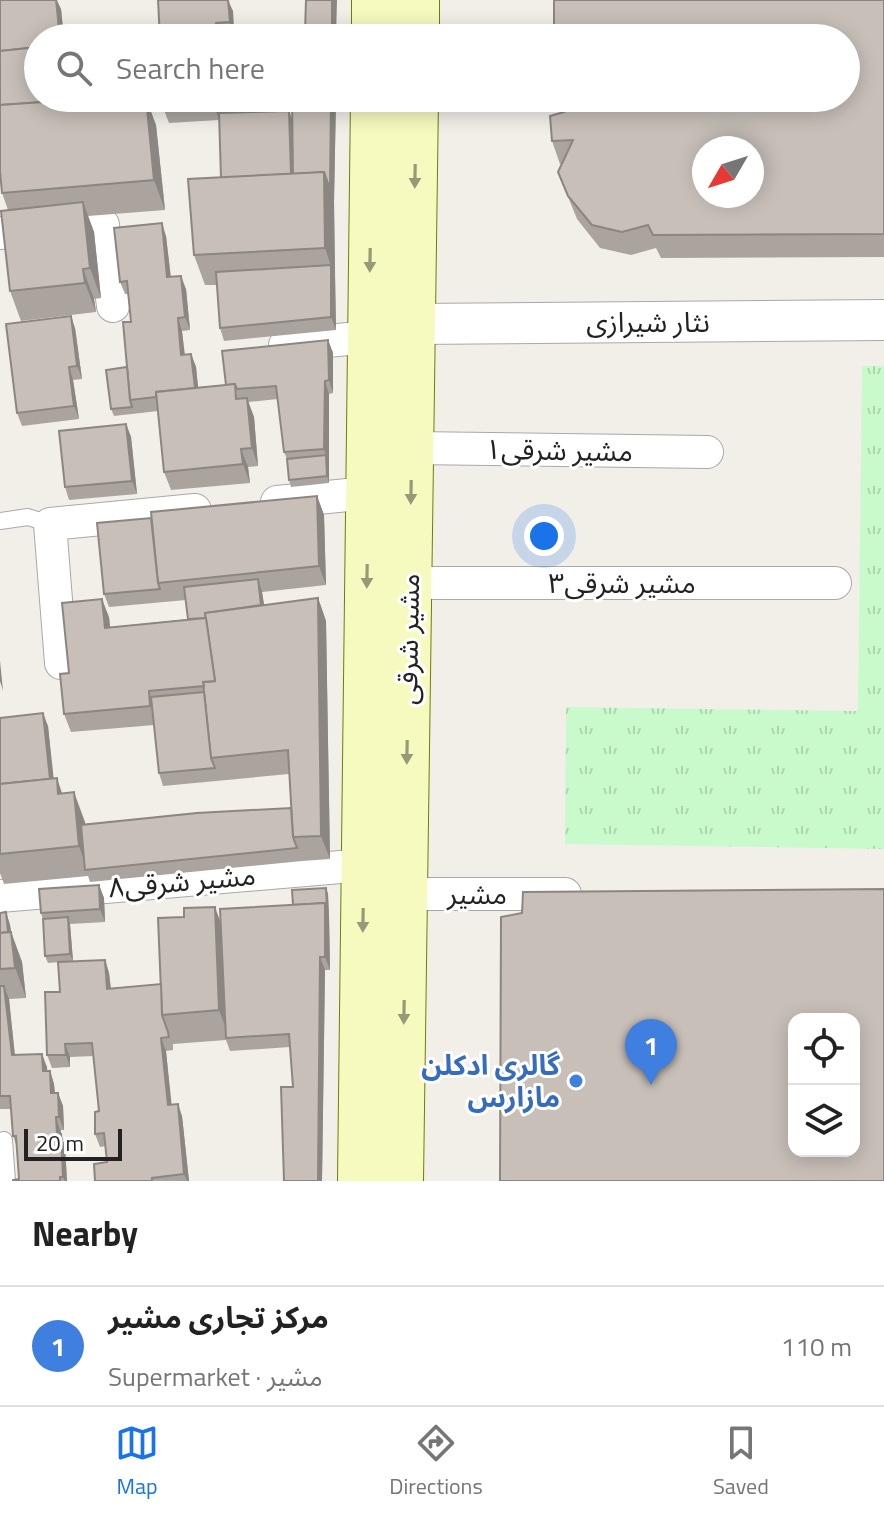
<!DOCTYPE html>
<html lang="en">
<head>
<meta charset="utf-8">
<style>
  body { margin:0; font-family:"Titillium Web","Noto Sans Arabic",sans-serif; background:#f6f6f6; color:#222 }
  .controls { position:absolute; right:24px; bottom:24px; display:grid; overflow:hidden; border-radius:16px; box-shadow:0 4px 20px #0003 }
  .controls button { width:72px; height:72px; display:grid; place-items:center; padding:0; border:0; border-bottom:2px solid #e0e0e0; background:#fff; color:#222; font:40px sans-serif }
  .compass { position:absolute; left:692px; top:136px; width:72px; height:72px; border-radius:50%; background:#fff; box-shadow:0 4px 20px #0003; rotate:231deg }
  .scale { position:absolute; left:24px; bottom:20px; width:98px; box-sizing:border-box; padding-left:8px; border:4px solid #222; border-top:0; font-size:22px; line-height:28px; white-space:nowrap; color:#222; -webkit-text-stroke:6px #fff; paint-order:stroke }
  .you { position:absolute; left:544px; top:536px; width:28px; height:28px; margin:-20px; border:6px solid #fff; border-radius:50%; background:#1a73e8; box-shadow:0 0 0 12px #1a73e833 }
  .badge { display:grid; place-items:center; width:52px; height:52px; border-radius:50%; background:#1a73e8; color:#fff; font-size:26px; font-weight:700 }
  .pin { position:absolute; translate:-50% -66px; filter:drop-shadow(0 2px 4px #0008) }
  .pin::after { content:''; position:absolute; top:42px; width:28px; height:24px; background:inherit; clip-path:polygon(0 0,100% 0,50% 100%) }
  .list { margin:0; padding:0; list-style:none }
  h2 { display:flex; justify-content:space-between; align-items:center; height:104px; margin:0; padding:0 32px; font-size:34px }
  h2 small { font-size:26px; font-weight:400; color:#767676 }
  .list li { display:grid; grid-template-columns:52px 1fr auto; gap:24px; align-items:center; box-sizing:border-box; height:120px; padding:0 32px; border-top:2px solid #e0e0e0 }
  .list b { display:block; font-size:30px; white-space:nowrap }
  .list p { margin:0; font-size:26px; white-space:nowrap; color:#767676 }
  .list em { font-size:26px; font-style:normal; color:#767676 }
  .icon { flex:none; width:44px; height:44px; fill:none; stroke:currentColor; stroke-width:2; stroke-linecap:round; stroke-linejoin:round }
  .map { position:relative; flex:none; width:884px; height:1181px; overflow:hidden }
  .search { position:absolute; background:#fff; box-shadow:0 4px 20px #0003; left:24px; right:24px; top:24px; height:88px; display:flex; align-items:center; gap:20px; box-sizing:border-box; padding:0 28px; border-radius:44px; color:#767676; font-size:30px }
  .sheet { height:224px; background:#fff }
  nav { display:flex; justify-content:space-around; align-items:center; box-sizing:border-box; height:112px; border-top:2px solid #e0e0e0; background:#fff; font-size:22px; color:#767676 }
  nav a { display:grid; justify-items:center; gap:4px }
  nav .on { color:#1a73e8 }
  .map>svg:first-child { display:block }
  .park { fill:url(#park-tufts) }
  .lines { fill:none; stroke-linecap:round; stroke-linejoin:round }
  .service-casing { stroke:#a9a9a9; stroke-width:18 }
  .minor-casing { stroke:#a9a9a9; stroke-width:34 }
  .tertiary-casing { stroke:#a9a9a9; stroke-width:42 }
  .secondary-casing { stroke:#707d05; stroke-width:46 }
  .service { stroke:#fff; stroke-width:16 }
  .minor { stroke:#fff; stroke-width:32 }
  .tertiary { stroke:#fff; stroke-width:40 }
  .secondary { stroke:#f7fabf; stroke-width:44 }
  .wall { fill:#aba49e }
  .shaded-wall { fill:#8b8681 }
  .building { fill:#c7bfb8; stroke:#8b8681; stroke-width:2; fill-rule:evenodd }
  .oneway { fill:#979978 }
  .shop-dot { fill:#3f7fe0; stroke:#fff; stroke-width:3 }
  .labels { text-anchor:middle; stroke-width:6; stroke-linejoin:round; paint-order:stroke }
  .street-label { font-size:28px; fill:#222; stroke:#fff }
  .shop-label { font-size:28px; font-weight:bold; fill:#366cbe; stroke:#fff; text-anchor:end }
</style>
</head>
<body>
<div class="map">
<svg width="884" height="1181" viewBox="0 0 884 1181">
  <defs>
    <pattern id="park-tufts" width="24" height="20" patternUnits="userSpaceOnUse" patternTransform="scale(2)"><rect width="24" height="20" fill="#c8facc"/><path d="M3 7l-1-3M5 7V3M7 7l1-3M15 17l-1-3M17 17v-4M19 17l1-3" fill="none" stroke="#acd6af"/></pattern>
  </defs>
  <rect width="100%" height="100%" fill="#f2efe9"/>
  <path class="park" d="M862,366H884V849L565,844L566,707L858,711Z"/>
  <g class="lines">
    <defs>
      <g id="service">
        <path d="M0,521L28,517L50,524"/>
        <path d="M4,1140L7,1181"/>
      </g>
      <g id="minor">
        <path d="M0,233L103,225L113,306"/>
        <path d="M285,345L369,337"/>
        <path d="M412,448L707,452"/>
        <path d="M277,502L368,493"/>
        <path d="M409,583H835"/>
        <path d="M61,663L50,524L195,510"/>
        <path d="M405,894H565"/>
        <path d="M0,896L364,865"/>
      </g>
      <path id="tertiary" d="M413,324L884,320"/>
      <g id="secondary">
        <path d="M374,38V0"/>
        <path d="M417,38V0"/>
        <path d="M360,1181L373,98"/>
        <path d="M401,1181L416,98"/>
      </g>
    </defs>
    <use href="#service" class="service-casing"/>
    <use href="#minor" class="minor-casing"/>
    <use href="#tertiary" class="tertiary-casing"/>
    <use href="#secondary" class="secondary-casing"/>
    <use href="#service" class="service"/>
    <use href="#minor" class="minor"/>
    <use href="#tertiary" class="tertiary"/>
    <use href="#secondary" class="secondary"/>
  </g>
  <g class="wall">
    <path d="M0,0H57L61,9L64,38H38L156,125L165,210L88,216L94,232L101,298L94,299L96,312L21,321L10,291L8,210L2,193Z"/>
    <path d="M884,0V257L661,258L656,248L631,255L600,248L577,219L558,172L562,164H560L552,141L564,112Z"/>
    <path d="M233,11L234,35L221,36V38H160Z"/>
    <path d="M292,98H336L334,202L336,330L224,341L220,328L217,285H205L194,255L221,178L219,120L169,123L164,110L218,101L219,120L289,111L292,119Z"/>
    <path d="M166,236L171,277L186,289L190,330L182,331L185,355L191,354L196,367L198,387L226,385L328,340L333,353V393L329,394V483L291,487L289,480L287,459L284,452L278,399L248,402L254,417L258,466L248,467L250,483L171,490L164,472L158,411L114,416L111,409L127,367L131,322L128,294H125L120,282Z"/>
    <path d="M75,328L82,379L73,380L79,419L22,426L17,413Z"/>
    <path d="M126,424L131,437L137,494L69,500L65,487Z"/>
    <path d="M317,496L324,515L326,585L262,592L264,605L318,598L326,621L330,859L302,861L90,882L88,876L4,884L0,873V854L48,726L53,778L62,794L85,822V824L291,808L289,774L163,786L159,773L154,725L71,732L64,714L69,673L109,617L110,627L188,619L186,600L109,607L104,594L151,518Z"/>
    <path d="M99,885L104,898L105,922L70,924L73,961L48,963L45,956L43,919L41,913Z"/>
    <path d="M326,888L328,894L329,916L330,970H325L322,1181H284L293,1087L290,1047L230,1051L226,1040L173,1044V1050L166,1051L171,1104L182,1116L189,1181H95L107,1162L106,1146L100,1147L95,1134L99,1111L94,1056L70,1057V1067L52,1068L47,1055L60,992L105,960L109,973L111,988L161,984L221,923L293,905Z"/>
    <path d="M6,912L10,925L11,932L22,962L26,998L9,999L15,1055L47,1067V1071H50L54,1084L55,1093H58L63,1106L64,1130H61V1135L65,1147L67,1181H13L19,1179L17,1147L13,1136L11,1109H0V913Z"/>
  </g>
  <g class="shaded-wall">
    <path d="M56,0L61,9L64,38H60Z"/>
    <path d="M228,0L233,11L234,35L230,22Z"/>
    <path d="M332,0H337L336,38H332Z"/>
    <path d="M216,23L221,36V38H217Z"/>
    <path d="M146,98L156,125L165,210L154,180Z"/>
    <path d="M214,98H217L218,101L219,120L215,108Z"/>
    <path d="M331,98H336L334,202L335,278L325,248L324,172Z"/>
    <path d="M289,111L296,130L297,192L291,186Z"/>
    <path d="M83,202L94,232L101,298L90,268Z"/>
    <path d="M162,223L166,236L172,290L167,277Z"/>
    <path d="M331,265L335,278L336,330L331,317Z"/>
    <path d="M83,269L94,299L96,312L85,283Z"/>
    <path d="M181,276L186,289L190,330L185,317Z"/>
    <path d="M71,316L75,328L82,379L77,366Z"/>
    <path d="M178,318L182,331L186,368L181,355Z"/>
    <path d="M328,340L333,353V393L329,380Z"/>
    <path d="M191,354L196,367L200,406L195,393Z"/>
    <path d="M69,367L73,380L79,419L74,406Z"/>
    <path d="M325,381L329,394V483L327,476L326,455L324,449Z"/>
    <path d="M247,398L254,417L258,466L252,448Z"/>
    <path d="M126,424L131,437L137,494L132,481Z"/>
    <path d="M241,449L248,467L250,483L243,464Z"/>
    <path d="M317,496L324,515L326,585L319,566Z"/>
    <path d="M258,579L262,592L268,629L263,616Z"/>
    <path d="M318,598L326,621L330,859L321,836Z"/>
    <path d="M102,599L109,617L112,646L105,628Z"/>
    <path d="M0,661L3,691L0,681Z"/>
    <path d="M43,713L48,726L57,809L52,796Z"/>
    <path d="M57,778L67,808L58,794Z"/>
    <path d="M74,792L85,822L89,869H87L79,846Z"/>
    <path d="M99,885L104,898L105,922L100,909Z"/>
    <path d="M326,888L328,894L329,916L330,970L325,957Z"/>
    <path d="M215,907L226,937L230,1039L219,1010Z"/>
    <path d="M6,912L10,925L11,932L22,962L26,998L9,950Z"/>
    <path d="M68,917L70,924L73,961L70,954Z"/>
    <path d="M320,957L325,970L322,1181H318Z"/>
    <path d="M105,960L109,973L112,1002L107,989Z"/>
    <path d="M4,986L9,999L16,1068L12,1055Z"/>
    <path d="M161,1038L166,1051L173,1118L168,1105Z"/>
    <path d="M65,1044L70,1057V1067L66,1055Z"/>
    <path d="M42,1054L47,1067L48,1084L43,1071Z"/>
    <path d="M50,1071L54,1084L56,1106L51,1093Z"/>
    <path d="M58,1093L63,1106L64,1130L59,1117Z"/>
    <path d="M178,1104L182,1116L189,1181H187L184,1174Z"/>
    <path d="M56,1117L65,1147L67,1181H65L63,1177L57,1134Z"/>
  </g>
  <g class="building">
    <path d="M0,0H56L60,38H38V47L0,51Z"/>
    <path d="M158,0H228L230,22L216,23L217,38H160Z"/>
    <path d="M306,0H332V38H291V33L305,32Z"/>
    <path d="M554,0H884V234L653,235L648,225L622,232L592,225L568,196L558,172L573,140L552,141L550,116L564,112L562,98H846V38H554ZM704,148H752V196H704Z"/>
    <path d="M38,47V98H101L0,105V51Z"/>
    <path d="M101,98H146L154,180L2,193L0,171V105Z"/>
    <path d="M164,98H214L215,108L164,110Z"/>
    <path d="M292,98H331L330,189L324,172L293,174Z"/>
    <path d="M289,111L291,174L221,178L219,113Z"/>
    <path d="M324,172L325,248L194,255L188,179Z"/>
    <path d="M83,202L90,268L83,269L85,283L10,291L1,211Z"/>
    <path d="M162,223L167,277L181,276L185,317L178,318L181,355L191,354L195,388L156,392V397L130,400L123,322H131L127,281L120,282L114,228Z"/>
    <path d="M331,265V317L220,328L216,272Z"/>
    <path d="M71,316L77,366L69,367L74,406L17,413L6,324Z"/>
    <path d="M328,340L329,380L325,381L324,449L284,452L276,386L237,389L235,384L226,385L222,351Z"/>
    <path d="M127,367L130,400L132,407L111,409L106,370Z"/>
    <path d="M235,384L236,399L247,398L252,448L241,449L243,464L164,472L156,392Z"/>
    <path d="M126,424L132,481L65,487L59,431Z"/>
    <path d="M326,455L327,476L289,480L287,459Z"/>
    <path d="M317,496L319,566L158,583L151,512Z"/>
    <path d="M151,518L158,583L160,589L104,594L97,523Z"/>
    <path d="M258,579L261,605L205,613L206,618L188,619L184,587Z"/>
    <path d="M318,598L321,836L293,837L288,750L211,758L203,682L215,681L205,613Z"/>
    <path d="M102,599L105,628L206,618L215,681L203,682L204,686L149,691L150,706L64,714L60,674L69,673L62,603Z"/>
    <path d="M204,692L211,758L215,768L159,773L151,697Z"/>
    <path d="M43,713L50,779L0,784V718Z"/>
    <path d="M57,778L58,794L74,792L79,846L0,854V784Z"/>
    <path d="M291,808L293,837L297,848L85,870L81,825L197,813Z"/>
    <path d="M99,885L100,909L41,913L39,889Z"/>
    <path d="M326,888L327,909L325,903L293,905L292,890Z"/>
    <path d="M884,889V1181H500L501,917L522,913L523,892ZM794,1019H854V1151H794Z"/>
    <path d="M325,903V957H320L318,1181H284L281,1087H293L289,1034L226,1038L220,909Z"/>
    <path d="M215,907L219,1010L162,1015L158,918L184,917V908Z"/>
    <path d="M6,912L8,932L0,933V913Z"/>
    <path d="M68,917L70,954L45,956L43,919Z"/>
    <path d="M11,932L15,968L0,969V933Z"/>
    <path d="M105,960L107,989L161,984L162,1015L168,1032L169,1037L161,1038L168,1105L178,1104L184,1174L152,1178V1181H95L94,1164L107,1162L104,1133L95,1134V1112L99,1111L92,1043L65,1044L66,1055H47L45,992H60L58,962Z"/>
    <path d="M0,986H4L12,1055L42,1054L43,1071H50L51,1093H58L59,1117H56L57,1134H61L63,1177H60V1181H13V1180L19,1179L16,1136H13L10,1096H0Z"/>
  </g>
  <defs><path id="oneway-solid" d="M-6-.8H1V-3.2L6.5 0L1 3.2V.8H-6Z" transform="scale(2)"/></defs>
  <g class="oneway">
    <use href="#oneway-solid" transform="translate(415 176) rotate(91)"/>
    <use href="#oneway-solid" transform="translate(370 260) rotate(91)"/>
    <use href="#oneway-solid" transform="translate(411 492) rotate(91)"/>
    <use href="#oneway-solid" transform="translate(367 576) rotate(91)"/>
    <use href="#oneway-solid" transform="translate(407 752) rotate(91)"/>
    <use href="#oneway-solid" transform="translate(363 920) rotate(91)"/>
    <use href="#oneway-solid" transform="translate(404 1012) rotate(91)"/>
  </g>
  <circle class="shop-dot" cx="576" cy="1081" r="8"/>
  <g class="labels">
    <g class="street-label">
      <text x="648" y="332">نثار شیرازی</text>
      <text transform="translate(559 450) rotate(1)" y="10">۱مشیر شرقی</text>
      <text x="622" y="593">۳مشیر شرقی</text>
      <text transform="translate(408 639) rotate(-89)" y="10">مشیر شرقی</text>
      <text transform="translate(182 881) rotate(-5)" y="10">مشیر شرقی۸</text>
      <text x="477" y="904">مشیر</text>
    </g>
    <g class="shop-label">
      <text x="560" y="1075">گالری ادکلن<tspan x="560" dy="32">مازارس</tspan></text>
    </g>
  </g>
</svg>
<div class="controls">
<button><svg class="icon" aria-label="locate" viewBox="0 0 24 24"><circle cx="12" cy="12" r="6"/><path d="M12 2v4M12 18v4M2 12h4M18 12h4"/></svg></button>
<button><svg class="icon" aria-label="layers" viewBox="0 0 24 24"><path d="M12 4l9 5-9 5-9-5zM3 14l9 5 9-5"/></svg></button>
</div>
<svg class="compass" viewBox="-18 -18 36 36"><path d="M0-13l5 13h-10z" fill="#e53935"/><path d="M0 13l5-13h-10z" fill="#767676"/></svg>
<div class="scale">20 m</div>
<div class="you"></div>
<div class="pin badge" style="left:651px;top:1085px;background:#3f7fe0">1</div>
<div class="search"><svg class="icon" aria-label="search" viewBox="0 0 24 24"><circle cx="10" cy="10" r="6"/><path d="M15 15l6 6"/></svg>Search here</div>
</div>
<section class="sheet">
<h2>Nearby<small></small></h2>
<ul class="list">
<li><span class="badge" style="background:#3f7fe0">1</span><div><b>مرکز تجاری مشیر</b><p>Supermarket · مشیر</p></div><em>110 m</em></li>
</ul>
</section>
<nav>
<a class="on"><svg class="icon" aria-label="map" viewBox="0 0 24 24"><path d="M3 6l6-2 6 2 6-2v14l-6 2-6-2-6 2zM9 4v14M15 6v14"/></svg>Map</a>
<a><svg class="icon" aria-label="directions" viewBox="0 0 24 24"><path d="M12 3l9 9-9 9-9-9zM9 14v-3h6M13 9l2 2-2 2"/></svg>Directions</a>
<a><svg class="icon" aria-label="saved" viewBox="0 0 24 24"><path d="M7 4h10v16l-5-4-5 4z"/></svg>Saved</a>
</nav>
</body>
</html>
